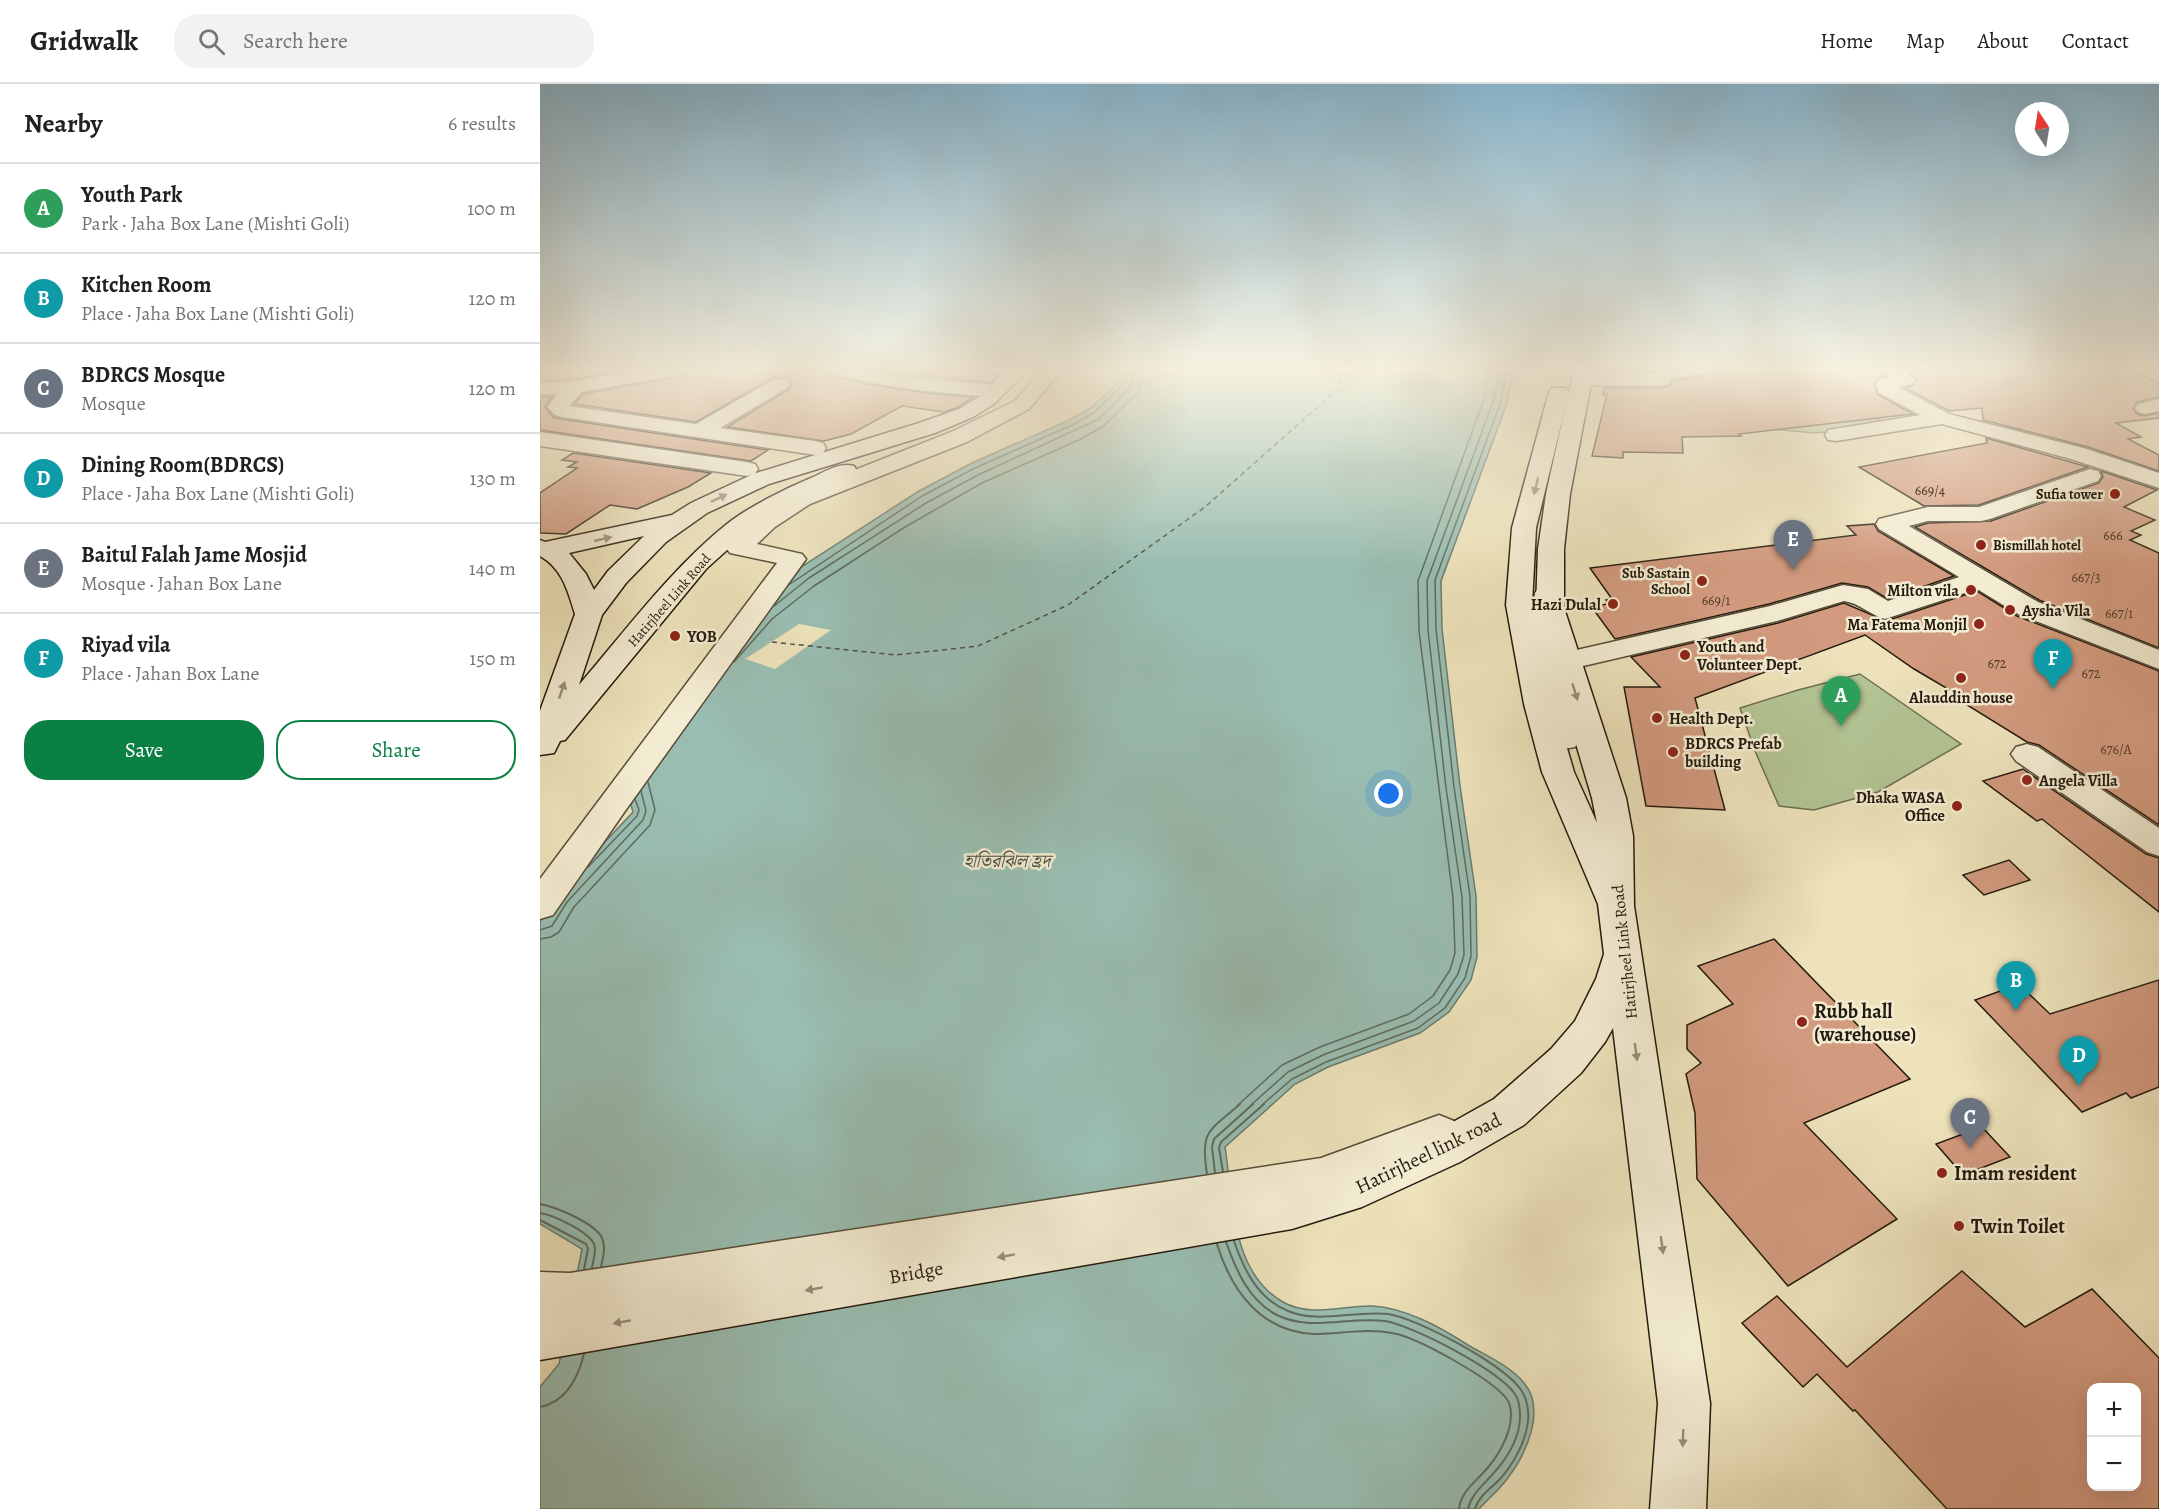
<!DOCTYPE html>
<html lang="en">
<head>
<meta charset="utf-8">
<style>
  body { margin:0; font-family:Alegreya,"Noto Serif Bengali",serif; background:#f2f2f2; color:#202124 }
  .controls { position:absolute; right:18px; bottom:18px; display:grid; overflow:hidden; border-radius:12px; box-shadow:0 6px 24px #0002 }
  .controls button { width:54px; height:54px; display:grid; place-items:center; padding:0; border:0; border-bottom:2px solid #e0e0e0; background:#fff; color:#202124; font:30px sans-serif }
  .compass { position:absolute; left:1475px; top:18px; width:54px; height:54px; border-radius:50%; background:#fff; box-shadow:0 6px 24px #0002; rotate:348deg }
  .you { position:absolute; left:849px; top:710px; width:21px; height:21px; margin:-15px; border:4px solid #fff; border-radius:50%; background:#1a73e8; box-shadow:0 0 0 9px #1a73e833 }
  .badge { display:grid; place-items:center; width:39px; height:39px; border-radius:50%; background:#0b8043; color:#fff; font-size:20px; font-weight:700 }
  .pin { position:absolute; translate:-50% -50px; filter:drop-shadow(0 2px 3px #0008) }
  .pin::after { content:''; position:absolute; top:32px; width:21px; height:18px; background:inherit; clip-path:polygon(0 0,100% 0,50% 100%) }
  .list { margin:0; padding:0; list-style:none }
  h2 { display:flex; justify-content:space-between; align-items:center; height:78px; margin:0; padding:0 24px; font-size:26px }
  h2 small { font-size:20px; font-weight:400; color:#757577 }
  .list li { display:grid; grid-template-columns:39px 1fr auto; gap:18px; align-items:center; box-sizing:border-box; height:90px; padding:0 24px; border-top:2px solid #e0e0e0 }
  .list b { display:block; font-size:22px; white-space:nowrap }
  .list p { margin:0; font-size:20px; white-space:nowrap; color:#757577 }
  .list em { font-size:20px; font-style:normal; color:#757577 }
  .actions { display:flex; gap:12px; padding:18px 24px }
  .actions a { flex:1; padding:14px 0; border:2px solid #0b8043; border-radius:24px; text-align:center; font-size:21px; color:#0b8043 }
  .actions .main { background:#0b8043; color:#fff }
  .icon { flex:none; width:33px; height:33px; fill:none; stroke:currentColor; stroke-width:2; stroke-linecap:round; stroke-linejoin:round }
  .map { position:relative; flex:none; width:1619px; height:1425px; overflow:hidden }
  header { display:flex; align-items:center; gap:36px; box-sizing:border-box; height:84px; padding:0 30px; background:#fff; border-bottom:2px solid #e0e0e0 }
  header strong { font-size:28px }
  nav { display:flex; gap:33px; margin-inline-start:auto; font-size:21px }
  .search { width:420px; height:54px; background:#f2f2f2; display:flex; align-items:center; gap:15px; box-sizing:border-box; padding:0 21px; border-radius:24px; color:#757577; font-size:22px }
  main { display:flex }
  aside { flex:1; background:#fff }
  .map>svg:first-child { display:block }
  .green { fill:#b3c494; stroke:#6c6f50; stroke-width:1.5 }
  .water { fill:#99bdb1; stroke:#6a7c6f; stroke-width:1.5 }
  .pier { fill:#ede2ba }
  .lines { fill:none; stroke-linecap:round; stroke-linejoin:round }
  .shore-far1 { stroke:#5e6c5f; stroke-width:1.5 }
  .shore { stroke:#5e6c5f; stroke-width:2 }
  .ferry { stroke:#4d5346; stroke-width:1.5; stroke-dasharray:5 4; stroke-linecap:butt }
  .building { fill:#d29a7e; stroke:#241a0d; stroke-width:1.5; fill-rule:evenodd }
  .street-casing { stroke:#564c38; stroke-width:3 }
  .secondary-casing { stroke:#241a0d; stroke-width:3 }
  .street { fill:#f3ecd2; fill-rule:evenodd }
  .secondary { fill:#f3ecd2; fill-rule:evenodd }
  .oneway { fill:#968e79 }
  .poi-dot { fill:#8f2418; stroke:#f3ecd2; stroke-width:2 }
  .labels { text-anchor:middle; stroke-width:5; stroke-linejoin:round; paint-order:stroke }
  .number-label { font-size:14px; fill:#503a29 }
  .far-poi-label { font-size:14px; font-weight:bold; fill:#241a0d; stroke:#f3ecd2; text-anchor:end }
  .far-street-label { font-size:14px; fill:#241a0d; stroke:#f3ecd2 }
  .poi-label { font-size:16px; font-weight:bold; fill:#241a0d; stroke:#f3ecd2; text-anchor:start }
  .street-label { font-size:16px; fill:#241a0d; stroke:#f3ecd2 }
  .water-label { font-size:18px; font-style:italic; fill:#4d5346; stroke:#f3ecd2 }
  .near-poi-label { font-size:20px; font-weight:bold; fill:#241a0d; stroke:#f3ecd2; text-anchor:start }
  .near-street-label { font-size:20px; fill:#241a0d; stroke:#f3ecd2 }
</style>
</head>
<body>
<header>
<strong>Gridwalk</strong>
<div class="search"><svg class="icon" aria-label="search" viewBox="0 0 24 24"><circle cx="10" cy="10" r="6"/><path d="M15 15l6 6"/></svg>Search here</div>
<nav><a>Home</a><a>Map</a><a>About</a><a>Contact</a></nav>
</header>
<main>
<aside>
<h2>Nearby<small>6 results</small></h2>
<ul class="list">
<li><span class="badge" style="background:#2e9e5b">A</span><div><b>Youth Park</b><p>Park · Jaha Box Lane (Mishti Goli)</p></div><em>100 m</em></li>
<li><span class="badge" style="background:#0f9aa8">B</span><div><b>Kitchen Room</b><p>Place · Jaha Box Lane (Mishti Goli)</p></div><em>120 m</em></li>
<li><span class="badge" style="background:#6b7280">C</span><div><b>BDRCS Mosque</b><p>Mosque</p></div><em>120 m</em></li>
<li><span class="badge" style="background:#0f9aa8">D</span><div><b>Dining Room(BDRCS)</b><p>Place · Jaha Box Lane (Mishti Goli)</p></div><em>130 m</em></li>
<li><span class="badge" style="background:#6b7280">E</span><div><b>Baitul Falah Jame Mosjid</b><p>Mosque · Jahan Box Lane</p></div><em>140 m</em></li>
<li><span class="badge" style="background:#0f9aa8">F</span><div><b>Riyad vila</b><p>Place · Jahan Box Lane</p></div><em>150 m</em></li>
</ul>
<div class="actions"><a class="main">Save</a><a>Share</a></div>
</aside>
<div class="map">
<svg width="1619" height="1425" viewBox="0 0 1619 1425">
  <rect width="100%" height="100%" fill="#ede2ba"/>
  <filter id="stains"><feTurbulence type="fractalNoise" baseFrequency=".00333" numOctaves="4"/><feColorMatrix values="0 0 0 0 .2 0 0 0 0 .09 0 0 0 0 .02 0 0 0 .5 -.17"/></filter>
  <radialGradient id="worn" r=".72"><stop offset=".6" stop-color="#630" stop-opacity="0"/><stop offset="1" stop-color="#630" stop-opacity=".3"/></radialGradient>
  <g class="green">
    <path d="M1311,317L1349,342L1274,349L1222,344Z"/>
    <path d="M1320,590L1421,660L1338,708L1274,726L1239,722L1215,667L1200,624L1258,606Z"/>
  </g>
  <path class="water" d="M582,284H974L966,322L901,497L902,545L920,702L936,812L937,873L931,896L909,928L880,949L788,983L755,1000L685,1063C693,1114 691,1189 743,1218C771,1234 803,1221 832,1222C866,1224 900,1243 928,1261C947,1272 970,1282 984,1299C1007,1326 985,1372 967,1395C959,1406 948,1415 939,1425H0V1303L19,1280L42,1165L0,1140V837L16,810L93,728L82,688L217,518L261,483L379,407L432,379L529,336L552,323L574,302L580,294Z"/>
  <path class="pier" d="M259,540L291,546L235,585L205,575Z"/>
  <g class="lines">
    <g class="shore-far1">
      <path d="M250,500L382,412L435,384L532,341L555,328L585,298L588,284"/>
      <path d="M234,522L269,494L386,419L438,391L559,335L591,303L595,284"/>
      <path d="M194,578L232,535L274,502L365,443L442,399L539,356L564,342L599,307L604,284"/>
      <path d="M48,783L97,732L99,726L95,715"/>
      <path d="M0,846L12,842L27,818L103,736L106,727L101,707"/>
      <path d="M0,855L11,853L19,848L34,823L110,741L115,726L108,698"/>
      <path d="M698,1021L742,981L780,963L869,930L893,912L910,886L915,869L913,814L879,547L878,497L944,315L951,284"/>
      <path d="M711,1021L748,988L783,971L874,937L899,919L918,890L924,871L922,813L906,704L888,546L887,497L953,318L961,284"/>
      <path d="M722,1021L752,995L786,978L878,944L905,924L925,894L931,872L930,812L914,703L896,545L895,496L960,320L968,284"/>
    </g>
    <g class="shore">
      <path d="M683,1088L679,1064L681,1058L724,1020"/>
      <path d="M675,1089L672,1063L674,1055L713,1020"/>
      <path d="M667,1090C660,1045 669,1048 700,1020"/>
      <path d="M0,1120C16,1123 55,1139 62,1154C66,1163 63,1174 61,1183"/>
      <path d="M0,1129C13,1131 48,1147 54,1160C57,1167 53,1177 52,1184"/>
      <path d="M0,1136L46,1160L48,1165L44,1185"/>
      <path d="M694,1157C704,1186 718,1215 748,1227C778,1240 815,1226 848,1230C877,1234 965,1281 981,1306C987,1314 989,1327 988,1337C986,1357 974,1379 961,1394C952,1404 939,1411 935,1425"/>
      <path d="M686,1158C696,1186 709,1217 737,1231C771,1248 809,1232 845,1237C874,1242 958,1286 975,1310C979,1316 980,1324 980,1332C980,1354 966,1376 951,1392C942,1402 931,1411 928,1425"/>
      <path d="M677,1160C691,1206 721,1248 774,1250C800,1250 826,1244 852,1249C877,1253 950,1294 966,1314C970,1319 971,1325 971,1331C971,1351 957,1374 944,1388C933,1400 921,1408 919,1425"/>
      <path d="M0,1323C26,1318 38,1294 44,1270"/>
    </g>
    <path class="ferry" d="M232,558L356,571L438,562L528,521L665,423L798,305L803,284"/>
  </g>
  <g class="building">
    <path d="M0,284H99L35,295L0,297Z"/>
    <path d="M153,284H283L287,290L327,300L386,309L433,313L418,323L404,328L362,322L311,350L284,357L187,343L248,306L252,300L247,294H232L156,338L34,320L43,310L142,292L150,289Z"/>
    <path d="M319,284H466L451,299Z"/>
    <path d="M1068,284H1120L1115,288L1068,287Z"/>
    <path d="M1175,284H1340L1346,292L1338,294L1334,299L1337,310L1373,330L1199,350L1201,352L1142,353L1143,369L1083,368V374L1052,372L1067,310L1063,311L1064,304H1122L1129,302L1133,297L1170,290Z"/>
    <path d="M1365,284H1592L1596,290L1619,299V313L1597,318L1593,325L1597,330L1604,332L1619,329V334L1576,339L1601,353L1588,355L1619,371V387L1548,363L1443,336L1442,324L1409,327L1365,304L1372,302L1377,296Z"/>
    <path d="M0,313H12L5,323L13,333L21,335L228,366L211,377L0,346Z"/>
    <path d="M1446,354L1548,383L1439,421L1384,422L1319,383L1447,359Z"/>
    <path d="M33,369L171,389L148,403L97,425L70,421L26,450L0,449V409L37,384L28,383L37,378L22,376Z"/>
    <path d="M1561,387L1617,406L1584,423L1615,436L1591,447L1601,451L1590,456L1619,469V564L1499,516L1375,443L1388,439L1451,437L1559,399L1563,393Z"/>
    <path d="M1334,440L1338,447L1414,492L1348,515L1328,503L1302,499L1229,520L1075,555L1051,522L1069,520L1066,516L1072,515L1050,484L1316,451L1307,442Z"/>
    <path d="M1437,507L1477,532L1619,587V741L1499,661L1487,658L1427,621L1432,619L1374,585L1325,551L1155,614L1185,726L1106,722L1084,603H1120L1091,573L1238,539L1304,519L1346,537Z"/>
    <path d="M1483,685L1606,770L1619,774V828L1502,735L1497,737L1443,697Z"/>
    <path d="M1469,776L1490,796L1444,811L1423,791Z"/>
    <path d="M1234,855L1370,995L1264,1039L1357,1135L1248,1202L1157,1095L1155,1029L1146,990L1161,979L1147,965V941L1193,920L1158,882Z"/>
    <path d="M1619,896V1003L1591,1014L1586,1009L1542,1028L1435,916L1466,905L1486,907L1510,930Z"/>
    <path d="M1442,1043L1470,1073L1423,1091L1396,1060Z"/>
    <path d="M1422,1187L1485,1243L1552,1205L1619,1274V1425H1407L1315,1326L1313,1327L1277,1290L1263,1303L1202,1239L1237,1212L1307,1283ZM1551,1304H1596V1402H1551Z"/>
  </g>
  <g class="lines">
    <defs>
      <g id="street">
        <path d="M110,284H151L148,288L141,290L42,308L29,322L156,340L233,296H247L250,300L247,304L180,344L275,357L283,359L286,364L283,369L275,371L22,333L15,331L7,323L17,310L0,311V299L35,297Z"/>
        <path d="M285,284C308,282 327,288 349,291C382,295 414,298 447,300L454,302L457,306L454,310L447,312C392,309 341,303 288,288Z"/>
        <path d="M504,284H524L489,325L427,358L270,420L235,443L217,460L262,470L266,475L85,727L13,831L0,835V795L237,479L190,469L186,464L217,433L254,410L411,348L475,317Z"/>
        <path d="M1129,284H1173L1170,288L1132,295L1128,300L1121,302L1043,301L1036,299L1033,295L1036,291L1043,289L1116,290L1119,286Z"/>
        <path d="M1342,284H1362L1375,296L1372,300L1358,303L1409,330L1547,365L1619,389V404L1531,375L1402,340L1296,357L1288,356L1285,351L1288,346L1380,331L1339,309L1336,300L1339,296L1350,293Z"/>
        <path d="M1594,284H1619V297L1597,288Z"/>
        <path d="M1619,315V327L1605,330L1598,328L1595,324L1598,320Z"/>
        <path d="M0,348L207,378L215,380L218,385L215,390L207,392L0,362Z"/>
        <path d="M1550,385L1558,387L1561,392L1558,397L1450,435L1441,437H1388L1369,442L1498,518L1619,566V585L1478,530L1437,505L1345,535C1330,531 1319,519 1304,517L1237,537L1026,586L1022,585L1028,618L1040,656L1035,663L1024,665L1013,663C1001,645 991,589 990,566C989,547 993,528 995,509L999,503L1008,501L1017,503L1021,509L1019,570L1230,522L1303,501L1328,505L1348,517L1419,493L1339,445L1336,440L1339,435L1388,423H1439Z"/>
        <path d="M1487,660L1498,663L1619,744V772L1607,768L1476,677L1471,670L1476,663Z"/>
        <path d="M899,1031L914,1037L921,1050L914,1063L781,1114L30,1235L0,1234V1188L30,1189L781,1074Z"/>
      </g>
      <g id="secondary">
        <path d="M469,284H490L454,320L433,333L395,349L229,400L167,429L126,458L86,499L62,531L39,601C86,546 131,485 187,440C208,423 247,404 271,394C285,388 299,378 314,382L317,387L314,392L272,410L207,448L166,485L25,656L20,657L14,669L0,671V627L35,530C28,507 22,484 0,472V456L5,458L132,431L151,419L213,390L379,339L419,325L440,312ZM104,452L68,487L54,506L46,490L29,469Z"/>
        <path d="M1035,284H1054L1030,410L1024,465V524L1086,714L1093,752L1094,822L1170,1319L1166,1425H1110L1118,1319L1073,944L1065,958L1041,989L984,1041L920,1078L822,1123L752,1145L0,1276V1228L752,1103L799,1091L888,1052L954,1015L1011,965L1035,937L1056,895L1064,870L1058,820L1002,688L984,620L966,521L972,444L1009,308L1012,304H1026L1029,308ZM1026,320L1006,410L998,465L996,524L1052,714L1057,739L1034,688L1014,620L992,521L996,444Z"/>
      </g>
    </defs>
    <use href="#street" class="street-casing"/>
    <use href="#secondary" class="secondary-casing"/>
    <use href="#street" class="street"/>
    <use href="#secondary" class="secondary"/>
  </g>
  <defs><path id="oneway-solid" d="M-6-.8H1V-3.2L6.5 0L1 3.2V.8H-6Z" transform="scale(1.5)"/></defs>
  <g class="oneway">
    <use href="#oneway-solid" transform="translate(996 402) rotate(104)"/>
    <use href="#oneway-solid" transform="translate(179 414) rotate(-26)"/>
    <use href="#oneway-solid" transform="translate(63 455) rotate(-13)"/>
    <use href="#oneway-solid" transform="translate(22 606) rotate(-71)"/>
    <use href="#oneway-solid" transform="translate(1035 608) rotate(73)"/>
    <use href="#oneway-solid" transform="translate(1096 968) rotate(82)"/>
    <use href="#oneway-solid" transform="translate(1122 1161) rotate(82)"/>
    <use href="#oneway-solid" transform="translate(466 1172) rotate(170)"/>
    <use href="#oneway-solid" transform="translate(274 1205) rotate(170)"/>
    <use href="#oneway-solid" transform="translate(82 1238) rotate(170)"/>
    <use href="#oneway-solid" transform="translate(1143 1354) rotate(92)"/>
  </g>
  <linearGradient id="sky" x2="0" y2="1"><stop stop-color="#88b8d2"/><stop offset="0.59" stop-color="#f7f2e0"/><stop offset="1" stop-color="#f7f2e0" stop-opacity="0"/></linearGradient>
  <rect width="1619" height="483" fill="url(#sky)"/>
  <g class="poi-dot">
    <circle cx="1575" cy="410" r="6"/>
    <circle cx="1441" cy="461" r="6"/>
    <circle cx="1162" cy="497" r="6"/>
    <circle cx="1431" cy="506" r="6"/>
    <circle cx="1073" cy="520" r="6"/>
    <circle cx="1470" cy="526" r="6"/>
    <circle cx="1439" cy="540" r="6"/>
    <circle cx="135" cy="552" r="6"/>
    <circle cx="1145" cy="571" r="6"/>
    <circle cx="1421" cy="594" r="6"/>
    <circle cx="1117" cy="634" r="6"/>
    <circle cx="1133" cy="668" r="6"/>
    <circle cx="1487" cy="696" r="6"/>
    <circle cx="1417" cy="722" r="6"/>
    <circle cx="1262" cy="938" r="6"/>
    <circle cx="1402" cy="1089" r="6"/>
    <circle cx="1419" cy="1142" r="6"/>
  </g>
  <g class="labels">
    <g class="number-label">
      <text x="1390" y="411">669/4</text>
      <text x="1573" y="456">666</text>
      <text x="1546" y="498">667/3</text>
      <text x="1176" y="521">669/1</text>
      <text x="1579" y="534">667/1</text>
      <text x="1457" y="584">672</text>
      <text x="1551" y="594">672</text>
      <text x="1576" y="670">676/A</text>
    </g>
    <g class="far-poi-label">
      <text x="1563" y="415">Sufia tower</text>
      <text x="1453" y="466" text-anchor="start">Bismillah hotel</text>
      <text x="1150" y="494">Sub Sastain<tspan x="1150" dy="16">School</tspan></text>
    </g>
    <g class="far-street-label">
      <text transform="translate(129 516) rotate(-49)" y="5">Hatirjheel Link Road</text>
    </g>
    <g class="poi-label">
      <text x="1419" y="512" text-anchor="end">Milton vila</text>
      <text x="1061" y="526" text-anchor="end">Hazi Dulal</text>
      <text x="1482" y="532">Aysha Vila</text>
      <text x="1427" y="546" text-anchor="end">Ma Fatema Monjil</text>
      <text x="147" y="558">YOB</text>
      <text x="1157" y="568">Youth and<tspan x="1157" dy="18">Volunteer Dept.</tspan></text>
      <text x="1421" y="619" text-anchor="middle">Alauddin house</text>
      <text x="1129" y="640">Health Dept.</text>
      <text x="1145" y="665">BDRCS Prefab<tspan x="1145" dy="18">building</tspan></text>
      <text x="1499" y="702">Angela Villa</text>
      <text x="1405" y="719" text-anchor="end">Dhaka WASA<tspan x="1405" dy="18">Office</tspan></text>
    </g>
    <g class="street-label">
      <text transform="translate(1084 868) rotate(-96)" y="6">Hatirjheel Link Road</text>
    </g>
    <g class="water-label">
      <text x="467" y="783">হাতিরঝিল হ্রদ</text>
    </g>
    <g class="near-poi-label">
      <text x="1274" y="934">Rubb hall<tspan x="1274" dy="23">(warehouse)</tspan></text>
      <text x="1414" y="1096">Imam resident</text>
      <text x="1431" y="1149">Twin Toilet</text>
    </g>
    <g class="near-street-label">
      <text transform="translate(888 1069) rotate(-26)" y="7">Hatirjheel link road</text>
      <text transform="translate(376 1188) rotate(-10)" y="7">Bridge</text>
    </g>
  </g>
  <rect width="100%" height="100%" filter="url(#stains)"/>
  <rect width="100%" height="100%" fill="url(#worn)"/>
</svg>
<div class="controls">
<button>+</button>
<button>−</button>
</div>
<svg class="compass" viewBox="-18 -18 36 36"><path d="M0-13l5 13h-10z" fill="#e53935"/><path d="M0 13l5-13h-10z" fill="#757577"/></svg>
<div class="you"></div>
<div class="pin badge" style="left:1301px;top:642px;background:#2e9e5b">A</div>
<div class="pin badge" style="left:1476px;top:927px;background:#0f9aa8">B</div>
<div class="pin badge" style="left:1430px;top:1064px;background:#6b7280">C</div>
<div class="pin badge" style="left:1539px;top:1002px;background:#0f9aa8">D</div>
<div class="pin badge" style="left:1253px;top:486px;background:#6b7280">E</div>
<div class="pin badge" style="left:1513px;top:605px;background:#0f9aa8">F</div>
</div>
</main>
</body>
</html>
